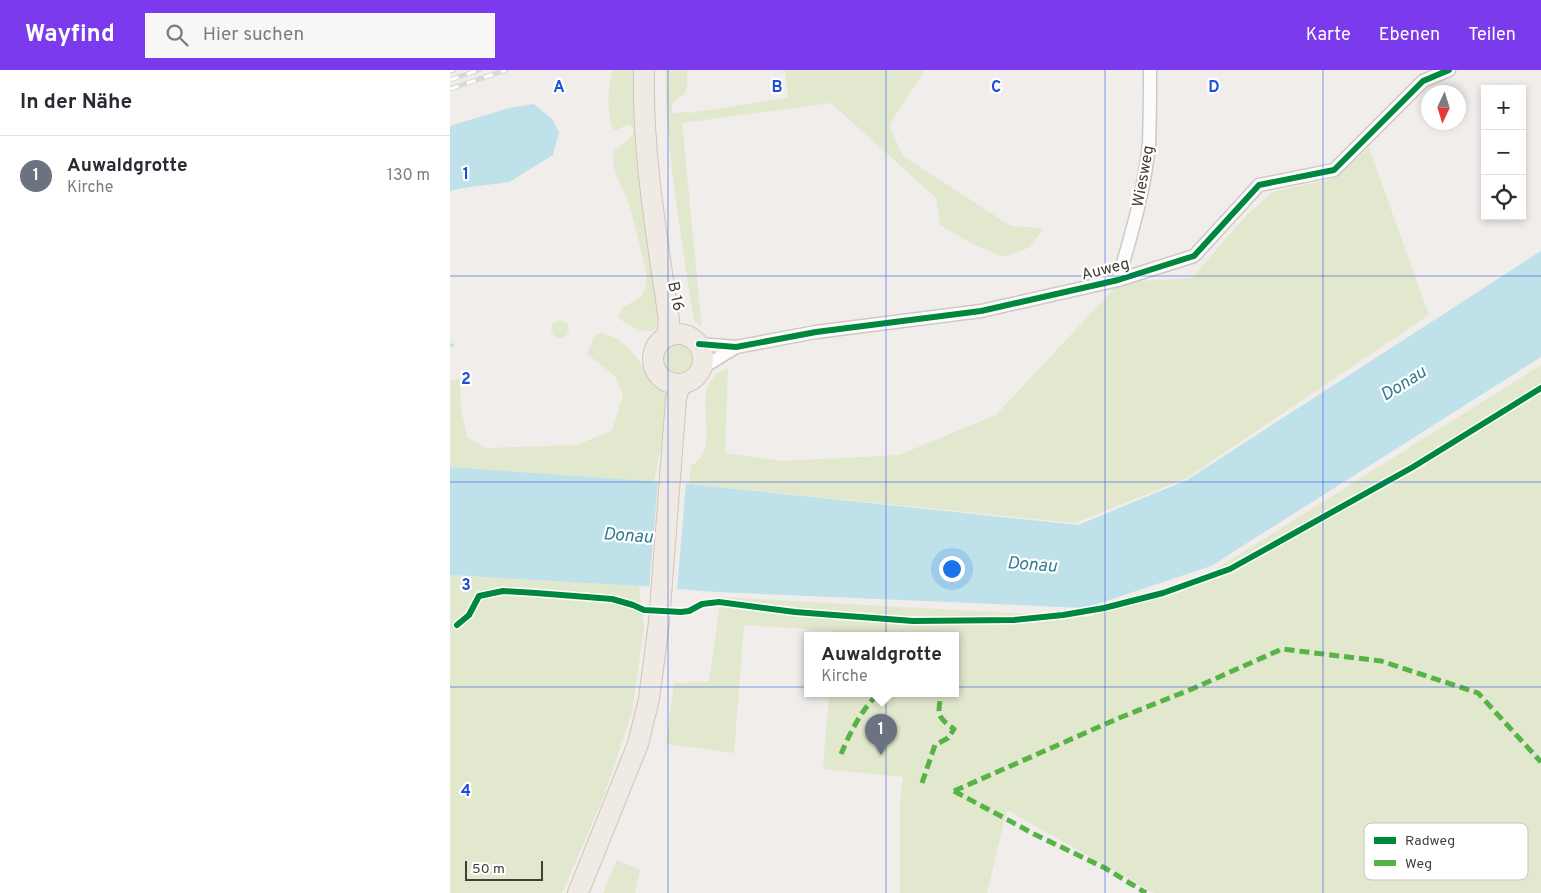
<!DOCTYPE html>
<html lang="de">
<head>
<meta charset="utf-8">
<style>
  body { margin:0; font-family:Overpass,sans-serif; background:#f7f7f7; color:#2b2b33 }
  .controls { position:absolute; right:15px; top:15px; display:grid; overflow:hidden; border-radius:0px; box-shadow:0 2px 8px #0003 }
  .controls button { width:45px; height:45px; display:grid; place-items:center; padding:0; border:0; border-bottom:1px solid #e1e1e2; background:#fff; color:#2b2b33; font:25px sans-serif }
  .compass { position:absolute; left:971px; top:15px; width:45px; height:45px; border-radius:50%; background:#fff; box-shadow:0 2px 8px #0003; rotate:184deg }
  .scale { position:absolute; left:15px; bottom:12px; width:78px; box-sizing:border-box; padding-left:5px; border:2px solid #453d37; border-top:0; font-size:14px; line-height:18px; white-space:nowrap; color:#453d37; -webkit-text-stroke:4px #fff; paint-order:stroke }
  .you { position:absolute; left:501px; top:498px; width:18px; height:18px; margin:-12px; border:4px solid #fff; border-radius:50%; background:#1a73e8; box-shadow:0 0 0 8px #1a73e833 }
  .badge { display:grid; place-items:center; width:32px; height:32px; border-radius:50%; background:#7c3aed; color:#fff; font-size:16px; font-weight:700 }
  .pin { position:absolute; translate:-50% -41px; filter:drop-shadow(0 1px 2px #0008) }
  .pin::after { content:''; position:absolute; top:26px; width:18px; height:15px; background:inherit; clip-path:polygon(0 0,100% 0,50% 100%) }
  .popup { position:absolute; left:354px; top:562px; width:155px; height:65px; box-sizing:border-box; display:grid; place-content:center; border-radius:0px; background:#fff; filter:drop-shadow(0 1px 4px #0005); font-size:16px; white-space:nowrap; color:#7c7c81 }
  .popup b { font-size:19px; color:#2b2b33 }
  .popup::after { content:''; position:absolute; left:50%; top:100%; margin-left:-10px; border:10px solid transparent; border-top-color:#fff }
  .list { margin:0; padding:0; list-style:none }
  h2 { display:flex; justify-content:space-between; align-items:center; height:65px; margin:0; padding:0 20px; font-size:21px }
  h2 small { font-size:16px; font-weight:400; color:#7c7c81 }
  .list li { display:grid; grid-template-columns:32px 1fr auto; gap:15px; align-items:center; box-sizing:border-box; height:80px; padding:0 20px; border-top:1px solid #e1e1e2 }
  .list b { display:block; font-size:19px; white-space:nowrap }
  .list p { margin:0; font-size:16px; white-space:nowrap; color:#7c7c81 }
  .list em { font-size:16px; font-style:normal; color:#7c7c81 }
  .icon { flex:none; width:28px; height:28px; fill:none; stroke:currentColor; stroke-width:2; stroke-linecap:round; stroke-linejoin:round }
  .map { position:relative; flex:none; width:1091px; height:823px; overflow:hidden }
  header { display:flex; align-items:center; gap:30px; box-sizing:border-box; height:70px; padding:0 25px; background:#7c3aed; color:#fff }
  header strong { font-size:24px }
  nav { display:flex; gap:28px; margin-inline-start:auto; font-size:18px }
  .search { width:350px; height:45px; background:#f7f7f7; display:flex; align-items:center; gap:12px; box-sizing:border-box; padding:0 18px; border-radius:0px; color:#7c7c81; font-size:19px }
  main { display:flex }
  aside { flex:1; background:#fff }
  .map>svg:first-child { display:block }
  .green { fill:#e2e8cd }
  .water { fill:#bee1ea }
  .pier { fill:#f0edeb }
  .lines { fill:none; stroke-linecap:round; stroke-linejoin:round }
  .stream { stroke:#bee1ea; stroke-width:3 }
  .minor-casing { stroke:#ccc9c7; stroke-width:15 }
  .primary-casing { stroke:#d1c5ba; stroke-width:22 }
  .minor { stroke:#fdfcfc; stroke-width:12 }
  .primary { stroke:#f0eae4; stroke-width:20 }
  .rail-casing { stroke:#d9d9d8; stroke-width:5 }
  .rail { stroke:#fff; stroke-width:3; stroke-dasharray:9; stroke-linecap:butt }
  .quiet { stroke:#57b346; stroke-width:5; stroke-dasharray:10 5; stroke-linecap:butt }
  .cycleway-casing { stroke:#fff; stroke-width:9 }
  .cycleway { stroke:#00873e; stroke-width:6 }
  .grid { fill:none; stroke:#1d4ed8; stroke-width:1; stroke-opacity:0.55 }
  .labels { text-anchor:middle; stroke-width:4.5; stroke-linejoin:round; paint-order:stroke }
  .street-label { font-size:16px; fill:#453d37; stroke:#fff }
  .water-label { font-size:18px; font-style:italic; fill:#337c92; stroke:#fff }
  .key { fill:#fff; stroke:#c7c5c3; stroke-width:1 }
  .key-label { font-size:14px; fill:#453d37 }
  .grid-label { font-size:16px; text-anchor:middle; font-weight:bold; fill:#1d4ed8; stroke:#fff; stroke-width:4.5; stroke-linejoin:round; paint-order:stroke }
</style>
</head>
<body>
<header>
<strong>Wayfind</strong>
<div class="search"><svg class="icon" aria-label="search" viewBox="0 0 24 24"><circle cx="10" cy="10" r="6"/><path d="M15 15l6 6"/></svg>Hier suchen</div>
<nav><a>Karte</a><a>Ebenen</a><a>Teilen</a></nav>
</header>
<main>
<aside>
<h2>In der Nähe<small></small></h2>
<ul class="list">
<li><span class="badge" style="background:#6b7280">1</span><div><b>Auwaldgrotte</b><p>Kirche</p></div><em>130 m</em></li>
</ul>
</aside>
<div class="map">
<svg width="1091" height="823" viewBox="0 0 1091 823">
  <rect width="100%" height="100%" fill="#f0edeb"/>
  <g class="green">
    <path d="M163,0H184V9L188,29L210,247C209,250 207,256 205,259C198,266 171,253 168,246C174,227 195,239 197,207C191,182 186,157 178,132C173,118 162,101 163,85C165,74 181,73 184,60L179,54L164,61C156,48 158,14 163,0Z"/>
    <path d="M215,0H237V16L235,24L227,28L222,35V42L226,44L237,41L238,43L338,28L335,0H475L439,55L453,86L561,156L594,158L578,178L554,187L523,174L490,155L486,128L381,33L232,53L252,257L245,252L241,234C230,156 216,79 215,0Z"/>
    <path d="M919,78L979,245L735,409L625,453L239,414L241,395C278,379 231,314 278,298L275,383L333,391L449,385L546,345L670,212L742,208L794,148L822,122L882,109Z"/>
    <circle cx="110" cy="259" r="9"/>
    <path d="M150,263C178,268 188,291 203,311C207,317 213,320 216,326C221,338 215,367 215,381H210L204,412L0,397V310L10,309L11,338L17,367L36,378L127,375L162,360L173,325L166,307L137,284L144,267Z"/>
    <circle cx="228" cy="289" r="17"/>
    <path d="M1091,295V823H704L557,740L537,823H450V730L453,707L373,699L379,624H505V566H383V561L294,555L284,683L216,674L224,613L259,612L271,527L638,547L761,502Z"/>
    <path d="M0,505L189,516L194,557L182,642L154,726L112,823H0Z"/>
    <path d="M167,790L190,800L185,823H153Z"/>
  </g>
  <g class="water">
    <path d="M84,34L102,49L109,62L103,85L59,112L13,118L0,121V56L59,38Z"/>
    <path d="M1091,181V287L761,496L635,538L267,522L189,516L0,505V397L239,414L628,455L737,410Z"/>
  </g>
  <path class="pier" d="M208,410L236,412L227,521L199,519Z"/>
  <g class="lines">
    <path class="stream" d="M0,275H3"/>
    <defs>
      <g id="minor">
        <path d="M668,210C681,166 695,119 699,73C700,49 700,24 700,0"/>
        <path d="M249,274L286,277L366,262L531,241L668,210L744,186L809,115L884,100L973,11L999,0"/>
        <path d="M252,298L286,277"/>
      </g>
      <g id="primary">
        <path d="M194,0C192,84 207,166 219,250L217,266"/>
        <circle cx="228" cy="289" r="25"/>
        <path d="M128,823L188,674L199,629L209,552L226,329L230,314"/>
      </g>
    </defs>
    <use href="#minor" class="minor-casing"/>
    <use href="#primary" class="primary-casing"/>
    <use href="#minor" class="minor"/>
    <use href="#primary" class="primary"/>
    <defs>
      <g id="rail">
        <path d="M0,1L4,0"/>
        <path d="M0,10L29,0"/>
        <path d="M0,19L56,0"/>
      </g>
    </defs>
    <use href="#rail" class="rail-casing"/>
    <use href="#rail" class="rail"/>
    <g class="quiet">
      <path d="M391,684C399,665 413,636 429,624"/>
      <path d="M472,713L485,675L498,668L504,659C486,646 488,645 491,624"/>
      <path d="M504,721L669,648L742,619L832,579L931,591L1028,623L1091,692"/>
      <path d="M504,721L584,764L655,798L696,823"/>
    </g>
    <defs>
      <g id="cycleway">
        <path d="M249,274L286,277L366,262L531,241L668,210L744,186L809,115L884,100L973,11L999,0"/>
        <path d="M7,555L19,545L29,526L53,521L86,523L162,529L183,535L194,540L231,542L239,541L252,534L269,532L345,542L463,551L564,550L613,545L654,538L713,523L780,499L963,397L1091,318"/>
      </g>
    </defs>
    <use href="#cycleway" class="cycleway-casing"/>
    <use href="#cycleway" class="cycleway"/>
  </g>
  <path class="grid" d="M218,0V823M436,0V823M655,0V823M873,0V823M0,206H1091M0,412H1091M0,617H1091"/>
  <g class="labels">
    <g class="street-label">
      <text transform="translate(692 106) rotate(-80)" y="6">Wiesweg</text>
      <text transform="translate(655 198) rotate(-14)" y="6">Auweg</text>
      <text transform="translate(227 226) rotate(78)" y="6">B 16</text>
    </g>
    <g class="water-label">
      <text transform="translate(953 313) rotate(-32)" y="6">Donau</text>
      <text transform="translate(178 465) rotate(4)" y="6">Donau</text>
      <text transform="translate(582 494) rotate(4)" y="6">Donau</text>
    </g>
  </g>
  <rect x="914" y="753" width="164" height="57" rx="8" class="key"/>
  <rect x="924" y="767" width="22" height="7" fill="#00873e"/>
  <rect x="924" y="790" width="22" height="6" fill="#57b346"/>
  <g class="key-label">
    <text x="955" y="775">Radweg</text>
    <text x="955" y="798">Weg</text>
  </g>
  <g class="grid-label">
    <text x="109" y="22">A</text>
    <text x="327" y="22">B</text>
    <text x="546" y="22">C</text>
    <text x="764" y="22">D</text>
    <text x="16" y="109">1</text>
    <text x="16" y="314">2</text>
    <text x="16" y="520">3</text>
    <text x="16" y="726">4</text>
  </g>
</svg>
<div class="controls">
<button>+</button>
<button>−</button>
<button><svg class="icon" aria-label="locate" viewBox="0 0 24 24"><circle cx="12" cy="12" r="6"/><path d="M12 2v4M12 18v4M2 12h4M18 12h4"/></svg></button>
</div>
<svg class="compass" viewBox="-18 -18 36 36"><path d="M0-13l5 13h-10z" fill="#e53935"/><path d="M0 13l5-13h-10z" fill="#7c7c81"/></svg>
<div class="scale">50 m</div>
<div class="you"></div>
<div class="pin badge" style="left:431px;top:685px;background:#6b7280">1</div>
<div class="popup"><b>Auwaldgrotte</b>Kirche</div>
</div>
</main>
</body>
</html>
